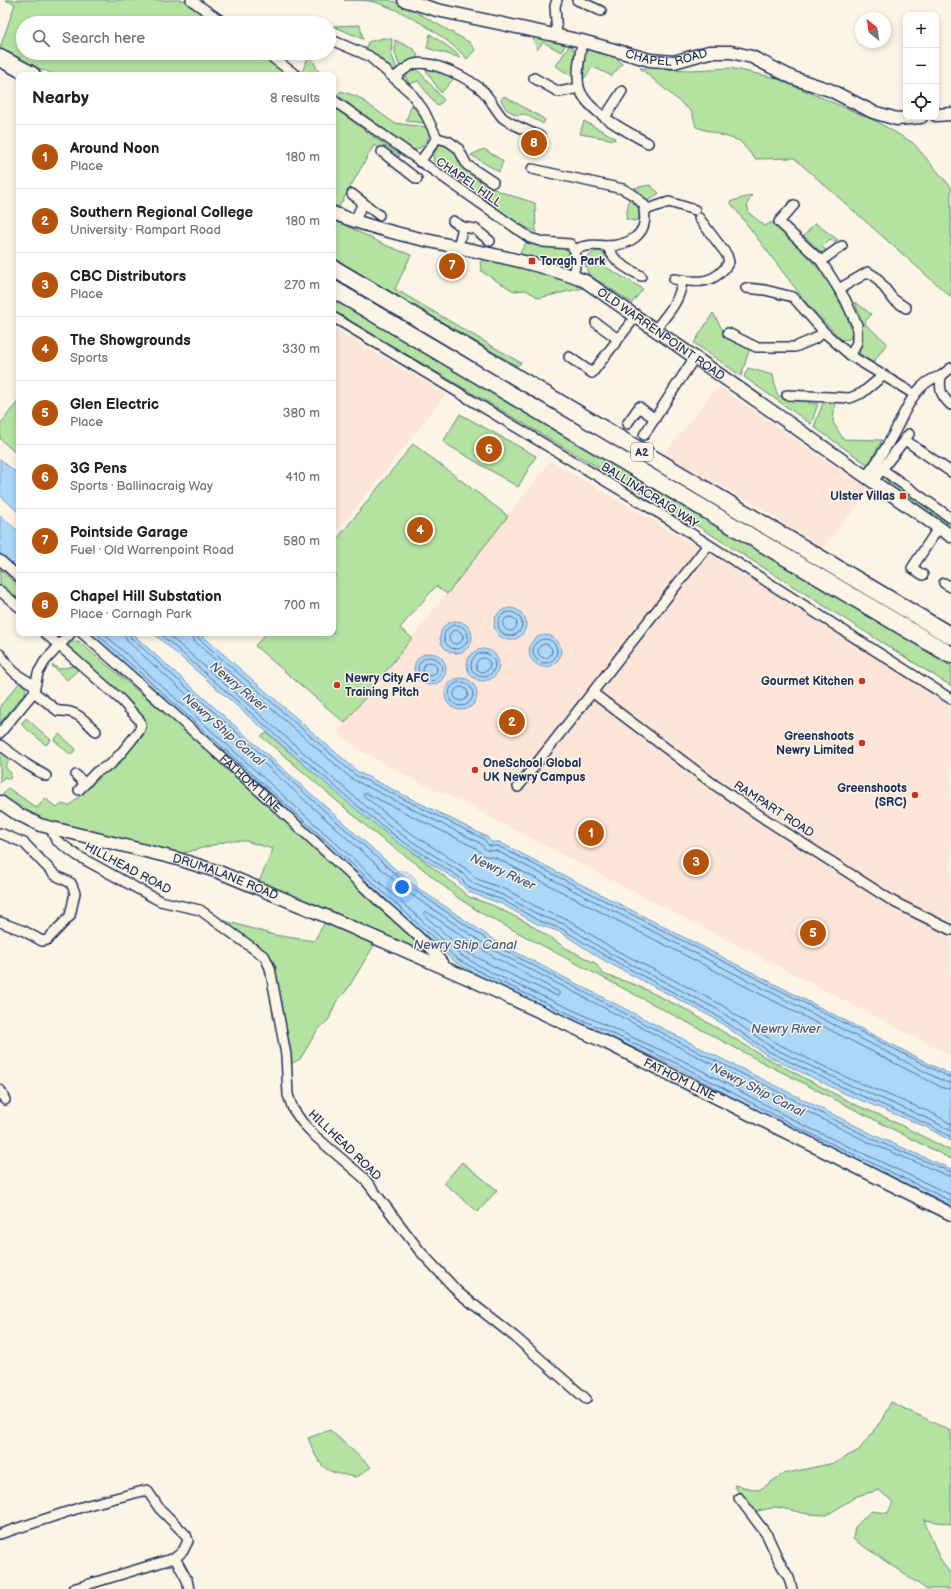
<!DOCTYPE html>
<html lang="en">
<head>
<meta charset="utf-8">
<style>
  body { margin:0; font-family:"Balsamiq Sans",sans-serif; background:#f2f2f2; color:#202124 }
  .controls { position:absolute; right:12px; top:12px; display:grid; overflow:hidden; border-radius:8px; box-shadow:0 2px 6px #0003 }
  .controls button { width:36px; height:36px; display:grid; place-items:center; padding:0; border:0; border-bottom:1px solid #e0e0e0; background:#fff; color:#202124; font:20px sans-serif }
  .compass { position:absolute; left:855px; top:12px; width:36px; height:36px; border-radius:50%; background:#fff; box-shadow:0 2px 6px #0003; rotate:330deg }
  .you { position:absolute; left:402px; top:887px; width:14px; height:14px; margin:-10px; border:3px solid #fff; border-radius:50%; background:#1a73e8; box-shadow:0 0 0 6px #1a73e833 }
  .badge { display:grid; place-items:center; width:26px; height:26px; border-radius:50%; background:#b45309; color:#fff; font-size:13px; font-weight:700 }
  .pin { position:absolute; translate:-50% -50%; border:2px solid #fff; box-shadow:0 1px 4px #0006 }
  .list { margin:0; padding:0; list-style:none }
  h2 { display:flex; justify-content:space-between; align-items:center; height:52px; margin:0; padding:0 16px; font-size:17px }
  h2 small { font-size:13px; font-weight:400; color:#757577 }
  .list li { display:grid; grid-template-columns:26px 1fr auto; gap:12px; align-items:center; box-sizing:border-box; height:64px; padding:0 16px; border-top:1px solid #e0e0e0 }
  .list b { display:block; font-size:15px; white-space:nowrap }
  .list p { margin:0; font-size:13px; white-space:nowrap; color:#757577 }
  .list em { font-size:13px; font-style:normal; color:#757577 }
  .icon { flex:none; width:22px; height:22px; fill:none; stroke:currentColor; stroke-width:2; stroke-linecap:round; stroke-linejoin:round }
  .map { position:relative; flex:none; width:951px; height:1589px; overflow:hidden }
  .search { position:absolute; background:#fff; box-shadow:0 2px 6px #0003; left:16px; top:16px; width:320px; height:44px; display:flex; align-items:center; gap:10px; box-sizing:border-box; padding:0 14px; border-radius:22px; color:#757577; font-size:15px }
  .panel { position:absolute; background:#fff; box-shadow:0 2px 6px #0003; left:16px; top:72px; width:320px; height:564px; border-radius:8px }
  .map>svg:first-child { display:block }
  .built { fill:#fde6d8 }
  .green { fill:#b3e2a1; stroke:#678880 }
  .water { fill:#acd7f7; stroke:#7294ba }
  .lines { fill:none; stroke-linecap:round; stroke-linejoin:round }
  .shore { stroke:#55729b; stroke-width:1 }
  .street-casing { stroke:#1b2f5e; stroke-width:12 }
  .secondary-casing { stroke:#1b2f5e; stroke-width:15 }
  .highway-casing { stroke:#1b2f5e; stroke-width:19 }
  .street { stroke:#fcf5e5; stroke-width:9 }
  .secondary { stroke:#fcf5e5; stroke-width:12 }
  .highway { stroke:#fcf5e5; stroke-width:16 }
  .poi-dot { fill:#c8321e; stroke:#fcf5e5; stroke-width:1.5 }
  .labels { text-anchor:middle; stroke-width:3; stroke-linejoin:round; paint-order:stroke }
  .shield { fill:#fcf5e5; stroke:#5e6a86; stroke-width:1 }
  .shield-label { font-size:11px; font-weight:bold; fill:#1b2f5e }
  .street-label { font-size:12px; fill:#1b2f5e; stroke:#fcf5e5 }
  .poi-label { font-size:12px; font-weight:bold; fill:#1b2f5e; stroke:#fcf5e5; text-anchor:end }
  .water-label { font-size:13px; font-style:italic; fill:#3f5984; stroke:#fcf5e5 }
</style>
</head>
<body>
<div class="map">
<svg width="951" height="1589" viewBox="0 0 951 1589">
  <rect width="100%" height="100%" fill="#fcf5e5"/>
  <filter id="ink" filterUnits="userSpaceOnUse"><feTurbulence type="fractalNoise" baseFrequency=".025" numOctaves="2"/><feDisplacementMap in="SourceGraphic" scale="8" xChannelSelector="R" yChannelSelector="G"/><feConvolveMatrix kernelMatrix="1 2 1 2 8 2 1 2 1" color-interpolation-filters="sRGB"/></filter>
  <g filter="url(#ink)">
    <g class="built">
      <path d="M333,328L446,394L333,537Z"/>
      <path d="M720,387L870,490L823,548L759,507L664,454L715,389Z"/>
      <path d="M551,461L951,693V1056L447,795L418,782L357,749L337,732Z"/>
    </g>
    <g class="green">
      <path d="M5,0H185L217,23H23V53H257L288,75H54L45,70L43,71L0,48L15,4Z"/>
      <path d="M344,0H388L416,8L418,13L469,42L475,50L467,59C448,37 398,6 369,1C361,0 352,0 344,0Z"/>
      <path d="M360,25L363,39L333,26Z"/>
      <path d="M430,34L454,51L461,58L427,48Z"/>
      <path d="M532,35L567,42L561,52L543,42L537,50Z"/>
      <path d="M384,38L392,39L391,53L397,69L393,70L366,48L368,42Z"/>
      <path d="M395,40L413,49L418,54L416,59L400,68L395,53Z"/>
      <path d="M570,44L575,52L573,77L556,66Z"/>
      <path d="M589,49L610,51L622,64L612,76L593,67L582,81L585,52Z"/>
      <path d="M310,53L317,69L322,75H307L302,72Z"/>
      <path d="M640,68L691,70L730,68L776,78L876,121L913,143L951,187V297L794,158L755,159L740,141L696,127L692,112Z"/>
      <path d="M417,69L444,100L437,106L418,81L410,84L406,79V76L412,70Z"/>
      <path d="M425,69L455,77L441,93Z"/>
      <path d="M341,91L358,97L394,123L426,127L430,132C427,142 424,148 413,150L337,95Z"/>
      <path d="M504,96L541,117L545,120L543,124L525,114L516,115L506,109L501,100Z"/>
      <path d="M412,104L425,121L424,123L406,121Z"/>
      <path d="M333,107L400,156L397,157L391,152L388,153L374,145L339,207L333,204Z"/>
      <path d="M584,121L614,137L615,140L580,134Z"/>
      <path d="M441,142L456,150C462,183 507,194 535,203L536,232L517,223L434,161L433,155Z"/>
      <path d="M484,149L503,161L499,172L471,155Z"/>
      <path d="M650,185L659,193L648,201L634,188Z"/>
      <path d="M752,195L747,204L749,213L765,226L772,222L798,246L827,278L846,314L852,332L850,339L842,340L808,305L730,202Z"/>
      <path d="M629,199C637,202 641,211 639,219L635,221L626,219Z"/>
      <path d="M333,219L385,245L411,255L395,289L521,363L517,366L333,258Z"/>
      <path d="M815,223L838,240L834,242L830,239L822,247L826,250L827,253L824,255L804,236Z"/>
      <path d="M527,241L535,245L566,248L570,251C569,257 564,261 558,263L519,254Z"/>
      <path d="M599,251L605,254L608,259L605,265L606,267L643,289L632,303L588,274L585,263C588,256 591,252 599,251Z"/>
      <path d="M483,259H489L554,275L583,288L539,298L526,290L514,291L482,272L480,263Z"/>
      <path d="M333,273L951,642V650L333,280Z"/>
      <path d="M333,297L833,594L951,666V686L696,525L333,311Z"/>
      <path d="M855,302L871,314L865,322L866,325L887,343L873,363L860,354C859,344 864,334 862,324C860,316 857,309 855,302Z"/>
      <path d="M713,313L726,336L750,347L741,376L694,343Z"/>
      <path d="M748,368L773,375L777,395L782,397L806,399L809,403L818,404L811,424L744,377Z"/>
      <path d="M19,400V456L0,439V424Z"/>
      <path d="M824,400L835,401L833,422L843,439L882,440L868,465L814,427Z"/>
      <path d="M460,414L536,456L518,487L443,442Z"/>
      <path d="M413,444L508,516L447,594L436,586L400,628L412,638L345,723L255,646L266,633H333V580L336,575L333,573V544Z"/>
      <path d="M885,478H891L946,517L947,525L890,485Z"/>
      <path d="M0,569L19,587V603L0,586Z"/>
      <path d="M78,641L168,716L172,712L444,963L259,882L273,849L246,841H228L173,856L53,824L11,806L1,797L8,788L37,808L45,798L57,808L62,804L69,806L143,736L144,719L67,648L71,642Z"/>
      <path d="M53,665L59,669L73,666L78,670L67,680L52,666Z"/>
      <path d="M20,682L26,688L25,693L0,723V706Z"/>
      <path d="M26,718L51,740L46,745L21,724Z"/>
      <path d="M267,733L361,813L448,879L469,897L492,905L526,922L566,948L595,963L603,974L636,985L687,1010L763,1056L856,1105L889,1119L951,1151V1159L762,1062L483,914L458,898L417,864L379,837L261,736Z"/>
      <path d="M59,734L76,749L71,755L54,740Z"/>
      <path d="M0,749L9,756V761L5,767L11,773L10,779L4,777L0,783Z"/>
      <path d="M215,918L274,935L314,941L325,922L376,942L347,990L336,1002L329,1019L317,1031L300,1059L291,1064L269,965Z"/>
      <path d="M462,1162L497,1190L478,1212L444,1183Z"/>
      <path d="M891,1402L951,1431V1524L924,1520L939,1557L951,1575V1589H926L853,1539L855,1527L871,1511L888,1513L893,1502L879,1490L857,1496L827,1515L808,1514L776,1507L753,1512L734,1485L759,1490L783,1474L834,1463L859,1450L881,1421Z"/>
      <path d="M330,1430L371,1467L357,1477C323,1472 321,1470 308,1438Z"/>
    </g>
    <g class="water">
      <path d="M0,459L19,475V513L0,495Z"/>
      <path d="M0,515L19,532V571L0,554Z"/>
      <circle cx="510" cy="624" r="16"/>
      <circle cx="456" cy="637" r="16"/>
      <path d="M90,633H131L412,884L500,944L708,1052L874,1135L951,1169V1205L799,1133L678,1068L490,982L455,962Z"/>
      <path d="M153,633H199L358,772L487,837L491,842H499L951,1075V1141L926,1127L846,1094L768,1056L712,1017L605,961L560,932L537,924L502,904L469,892L457,880L397,842L352,806Z"/>
      <circle cx="545" cy="651" r="16"/>
      <circle cx="483" cy="665" r="16"/>
      <circle cx="430" cy="669" r="16"/>
      <circle cx="461" cy="694" r="16"/>
    </g>
    <g class="lines">
      <g class="shore">
        <circle cx="510" cy="624" r="12"/>
        <circle cx="510" cy="624" r="7"/>
        <circle cx="456" cy="637" r="12"/>
        <circle cx="456" cy="637" r="7"/>
        <path d="M96,633L457,959L492,978L680,1065L801,1129L951,1201"/>
        <path d="M103,633L460,955L494,974L682,1060L803,1125L951,1195"/>
        <path d="M124,633L127,641L406,891L495,951L704,1060L870,1143L951,1177"/>
        <path d="M129,633L131,638L410,887L498,947L706,1056L835,1120L872,1139L951,1172"/>
        <path d="M159,633L354,803L399,839L459,877L471,889L503,900L539,921L562,929L607,957L714,1014L770,1052L848,1090L927,1124L951,1137"/>
        <path d="M166,633L357,799L402,835L462,873L474,884L505,896L541,916L564,924L609,953L717,1009L773,1048L850,1085L929,1119L951,1131"/>
        <path d="M191,633L195,642L352,779L480,843L486,850L497,851L945,1082L951,1083"/>
        <path d="M197,633L198,638L355,775L484,839L489,846H498L951,1078"/>
        <circle cx="545" cy="651" r="12"/>
        <circle cx="545" cy="651" r="7"/>
        <circle cx="483" cy="665" r="12"/>
        <circle cx="430" cy="669" r="12"/>
        <circle cx="483" cy="665" r="7"/>
        <circle cx="430" cy="669" r="7"/>
        <circle cx="461" cy="694" r="12"/>
        <circle cx="461" cy="694" r="7"/>
        <path d="M427,912L492,956L559,992V995L557,996L497,968L463,950L424,915V912Z"/>
        <path d="M951,1089L943,1088L496,858L483,855L476,848L366,793L363,794L364,796L406,830L465,868L477,879L507,890L544,911L567,919L612,948L720,1004L776,1043L852,1080L932,1113L951,1124"/>
      </g>
      <defs>
        <g id="street">
          <path d="M191,0L224,23"/>
          <path d="M557,0L555,6L557,36"/>
          <path d="M577,0L601,11"/>
          <path d="M329,39L369,56L411,93L424,111L437,138L420,162"/>
          <path d="M582,41C580,56 576,73 579,87C585,111 628,132 648,143"/>
          <path d="M266,53L296,75"/>
          <path d="M394,78C400,73 406,67 414,64C432,59 470,79 483,91C489,97 499,115 503,118C514,126 529,131 541,137"/>
          <path d="M534,78L559,92L579,88"/>
          <path d="M333,100L530,238L543,242L570,244C580,254 575,264 573,277"/>
          <path d="M605,117L622,91"/>
          <path d="M437,138L448,141L458,148L467,165L493,182"/>
          <path d="M382,152L417,179"/>
          <path d="M532,169L623,189L635,196L648,209L644,210C649,235 628,246 606,246C600,246 593,244 587,246C583,246 579,248 575,250"/>
          <path d="M352,194L379,215"/>
          <path d="M794,205L779,222L821,261L845,299L857,325V342L851,356"/>
          <path d="M648,209L669,202L695,210"/>
          <path d="M355,220L363,203"/>
          <path d="M453,221L463,227L475,229L490,241"/>
          <path d="M607,246C616,264 625,267 641,276"/>
          <path d="M458,247L463,227"/>
          <path d="M821,261L842,246"/>
          <path d="M674,279C697,283 715,285 729,262L727,255L699,218"/>
          <path d="M746,288L765,290L793,297L824,332L851,356L914,394"/>
          <path d="M839,289L868,272L876,277L893,299L906,308"/>
          <path d="M333,317L667,518L951,699"/>
          <path d="M596,323L618,339"/>
          <path d="M658,330V326C670,311 680,300 682,281"/>
          <path d="M728,333L756,347H795L814,339L824,332"/>
          <path d="M569,357L592,373L636,316"/>
          <path d="M941,376L951,368"/>
          <path d="M787,395L850,398L862,393L884,375"/>
          <path d="M627,424L639,407L655,419"/>
          <path d="M644,435L695,357"/>
          <path d="M905,440L951,472"/>
          <path d="M883,470L951,518"/>
          <path d="M865,477C877,464 885,449 893,435C905,413 914,382 941,376C939,390 941,396 951,405"/>
          <path d="M873,481L909,434"/>
          <path d="M0,560L19,577"/>
          <path d="M923,575L912,568L939,527"/>
          <path d="M944,583L951,587"/>
          <path d="M0,591L19,607"/>
          <path d="M45,633L121,700L140,721L141,726L139,731L122,752L111,764L96,772L79,790"/>
          <path id="s1" d="M82,633C183,721 282,811 380,902C392,913 444,957 446,969"/>
          <path d="M0,654C11,671 17,676 35,685"/>
          <path d="M34,692L58,711C77,710 83,719 96,731"/>
          <path d="M593,693L712,783L768,821L894,902L951,930"/>
          <path d="M0,733L34,692L38,673L45,661L71,633"/>
          <path d="M0,745L26,764L46,776"/>
          <path d="M76,775L85,784"/>
          <path d="M518,787L708,545"/>
          <path d="M53,830V834L56,840L78,856L160,901L200,910L265,957L270,968L286,1055L288,1095L293,1109L302,1122L315,1136L364,1178L419,1250L459,1293L515,1337L586,1399"/>
          <path d="M0,833L24,843L55,875L71,883L75,893L70,916L47,940L42,941L24,931L0,922"/>
          <path d="M0,1090L5,1100"/>
          <path d="M739,1498L767,1535L779,1561L789,1578L792,1589"/>
          <path d="M0,1534L88,1505L147,1490L159,1508L186,1535L188,1541L183,1551L175,1558L73,1589"/>
          <path d="M175,1558L187,1580L189,1589"/>
        </g>
        <g id="secondary">
          <path id="s2" d="M404,0L437,10L582,41L650,60L674,62L709,52H731L752,57L793,78L830,90L873,112L897,119L921,117"/>
          <path d="M936,115L951,114"/>
          <path id="s3" d="M333,213C413,245 505,250 585,281L951,536"/>
          <path id="s4" d="M0,802L16,813L40,825L178,859L219,872L328,917L472,980L605,1042L951,1214"/>
        </g>
        <g id="highway">
          <path d="M0,58L32,75"/>
          <path d="M333,268L951,636"/>
          <path d="M333,289L951,655"/>
        </g>
      </defs>
      <use href="#street" class="street-casing"/>
      <use href="#secondary" class="secondary-casing"/>
      <use href="#highway" class="highway-casing"/>
      <use href="#street" class="street"/>
      <use href="#secondary" class="secondary"/>
      <use href="#highway" class="highway"/>
    </g>
  </g>
  <g class="poi-dot">
    <rect x="528" y="257" width="8" height="8" rx="2"/>
    <rect x="899" y="492" width="8" height="8" rx="2"/>
    <circle cx="862" cy="681" r="4"/>
    <circle cx="337" cy="685" r="4"/>
    <circle cx="862" cy="743" r="4"/>
    <circle cx="475" cy="770" r="4"/>
    <circle cx="915" cy="795" r="4"/>
  </g>
  <g class="labels">
    <rect class="shield" x="631" y="443" width="22" height="18" rx="3"/>
    <g class="shield-label">
      <text x="642" y="456">A2</text>
    </g>
    <g class="street-label">
      <text dy="4" stroke="none"><textPath href="#s2" startOffset="270">CHAPEL ROAD</textPath></text>
      <text transform="translate(469 182) rotate(35)" y="4">CHAPEL HILL</text>
      <text dy="4" stroke="none"><textPath href="#s3" startOffset="354">OLD WARRENPOINT ROAD</textPath></text>
      <text transform="translate(650 495) rotate(32)" y="4">BALLINACRAIG WAY</text>
      <text dy="4" stroke="none"><textPath href="#s1" startOffset="226">FATHOM LINE</textPath></text>
      <text transform="translate(774 809) rotate(33)" y="4">RAMPART ROAD</text>
      <text transform="translate(128 868) rotate(28)" y="4">HILLHEAD ROAD</text>
      <text dy="4" stroke="none"><textPath href="#s4" startOffset="239">DRUMALANE ROAD</textPath></text>
      <text dy="4" stroke="none"><textPath href="#s4" startOffset="737">FATHOM LINE</textPath></text>
      <text transform="translate(345 1145) rotate(44)" y="4">HILLHEAD ROAD</text>
    </g>
    <g class="poi-label">
      <text x="540" y="265" text-anchor="start">Toragh Park</text>
      <text x="895" y="500">Ulster Villas</text>
      <text x="345" y="682" text-anchor="start">Newry City AFC<tspan x="345" dy="14">Training Pitch</tspan></text>
      <text x="854" y="685">Gourmet Kitchen</text>
      <text x="854" y="740">Greenshoots<tspan x="854" dy="14">Newry Limited</tspan></text>
      <text x="483" y="767" text-anchor="start">OneSchool Global<tspan x="483" dy="14">UK Newry Campus</tspan></text>
      <text x="907" y="792">Greenshoots<tspan x="907" dy="14">(SRC)</tspan></text>
    </g>
    <g class="water-label">
      <text transform="translate(239 686) rotate(40)" y="5">Newry River</text>
      <text transform="translate(224 729) rotate(41)" y="5">Newry Ship Canal</text>
      <text transform="translate(503 871) rotate(25)" y="5">Newry River</text>
      <text x="465" y="949">Newry Ship Canal</text>
      <text x="786" y="1033">Newry River</text>
      <text transform="translate(758 1089) rotate(27)" y="5">Newry Ship Canal</text>
    </g>
  </g>
</svg>
<div class="controls">
<button>+</button>
<button>−</button>
<button><svg class="icon" aria-label="locate" viewBox="0 0 24 24"><circle cx="12" cy="12" r="6"/><path d="M12 2v4M12 18v4M2 12h4M18 12h4"/></svg></button>
</div>
<svg class="compass" viewBox="-18 -18 36 36"><path d="M0-13l5 13h-10z" fill="#e53935"/><path d="M0 13l5-13h-10z" fill="#757577"/></svg>
<div class="you"></div>
<div class="pin badge" style="left:591px;top:833px">1</div>
<div class="pin badge" style="left:512px;top:722px">2</div>
<div class="pin badge" style="left:696px;top:862px">3</div>
<div class="pin badge" style="left:420px;top:530px">4</div>
<div class="pin badge" style="left:813px;top:933px">5</div>
<div class="pin badge" style="left:489px;top:449px">6</div>
<div class="pin badge" style="left:452px;top:266px">7</div>
<div class="pin badge" style="left:534px;top:143px">8</div>
<div class="search"><svg class="icon" aria-label="search" viewBox="0 0 24 24"><circle cx="10" cy="10" r="6"/><path d="M15 15l6 6"/></svg>Search here</div>
<section class="panel">
<h2>Nearby<small>8 results</small></h2>
<ul class="list">
<li><span class="badge">1</span><div><b>Around Noon</b><p>Place</p></div><em>180 m</em></li>
<li><span class="badge">2</span><div><b>Southern Regional College</b><p>University · Rampart Road</p></div><em>180 m</em></li>
<li><span class="badge">3</span><div><b>CBC Distributors</b><p>Place</p></div><em>270 m</em></li>
<li><span class="badge">4</span><div><b>The Showgrounds</b><p>Sports</p></div><em>330 m</em></li>
<li><span class="badge">5</span><div><b>Glen Electric</b><p>Place</p></div><em>380 m</em></li>
<li><span class="badge">6</span><div><b>3G Pens</b><p>Sports · Ballinacraig Way</p></div><em>410 m</em></li>
<li><span class="badge">7</span><div><b>Pointside Garage</b><p>Fuel · Old Warrenpoint Road</p></div><em>580 m</em></li>
<li><span class="badge">8</span><div><b>Chapel Hill Substation</b><p>Place · Carnagh Park</p></div><em>700 m</em></li>
</ul>
</section>
</div>
</body>
</html>
